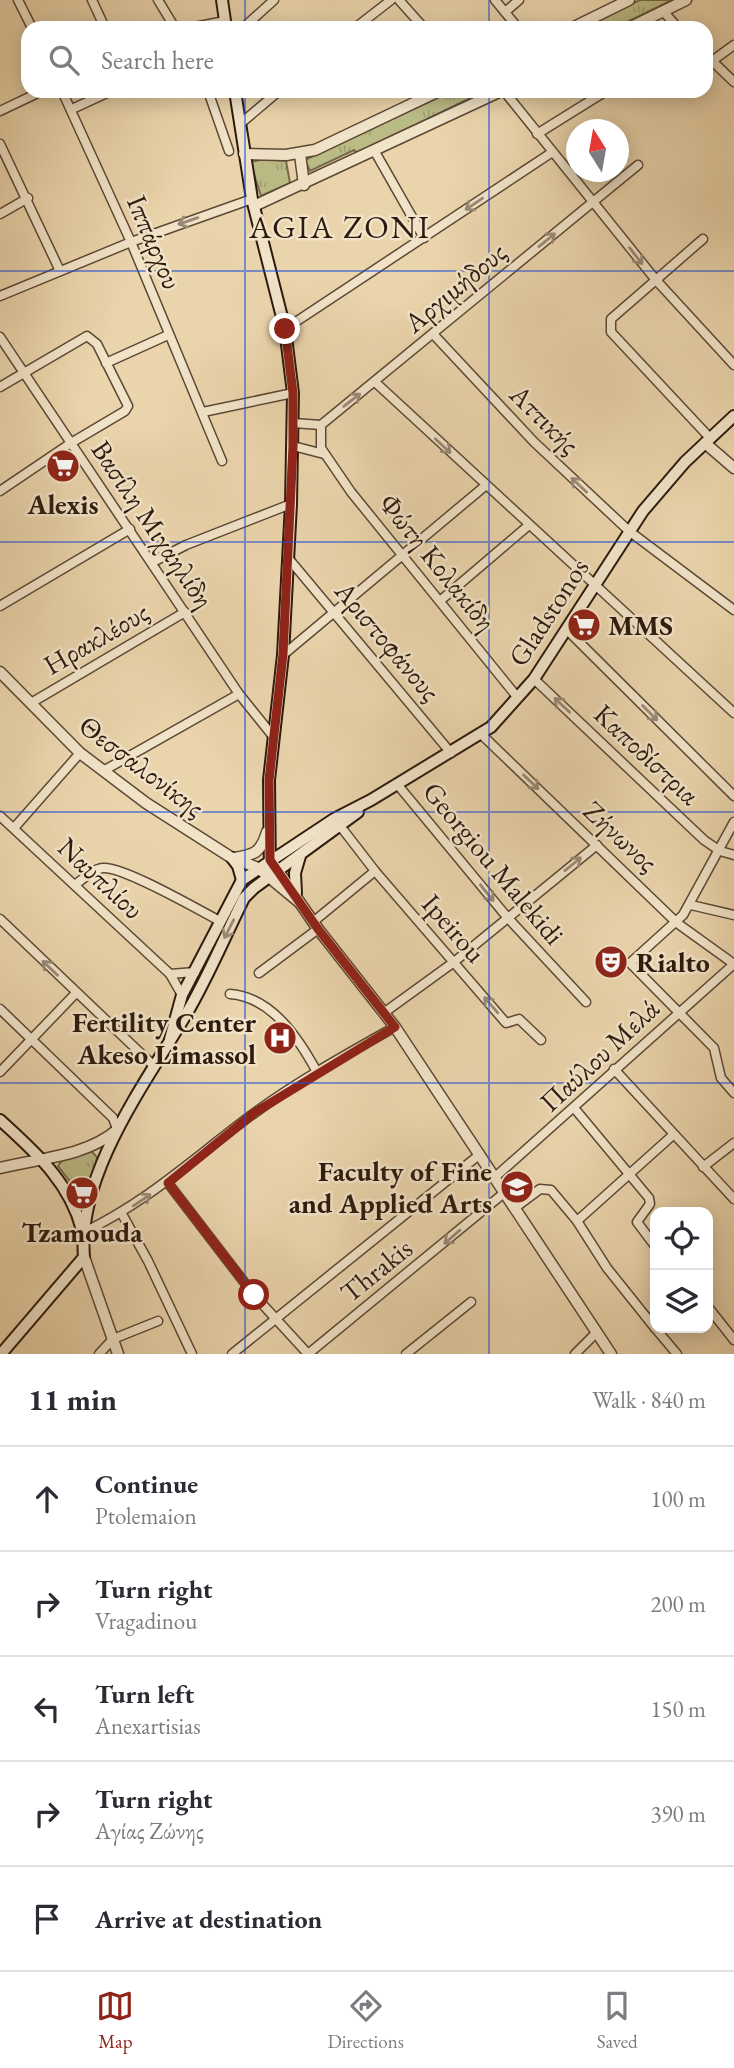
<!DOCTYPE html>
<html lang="en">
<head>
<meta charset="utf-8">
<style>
  body { margin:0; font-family:"EB Garamond",serif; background:#f2f2f3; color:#2b2b33 }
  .controls { position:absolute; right:21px; bottom:21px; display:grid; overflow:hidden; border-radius:14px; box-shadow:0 4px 18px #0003 }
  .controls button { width:63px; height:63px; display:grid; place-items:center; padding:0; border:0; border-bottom:2px solid #e1e1e2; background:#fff; color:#2b2b33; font:35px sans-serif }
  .compass { position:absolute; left:566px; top:119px; width:63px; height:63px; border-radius:50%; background:#fff; box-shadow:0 4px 18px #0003; rotate:349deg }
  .stop { position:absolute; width:21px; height:21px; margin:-16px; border:5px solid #8f2418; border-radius:50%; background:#fff }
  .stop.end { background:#8f2418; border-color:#fff; box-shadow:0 2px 7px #0008 }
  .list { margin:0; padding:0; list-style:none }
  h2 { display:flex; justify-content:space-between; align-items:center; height:91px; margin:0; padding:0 28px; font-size:30px }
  h2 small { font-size:23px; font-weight:400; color:#7c7c81 }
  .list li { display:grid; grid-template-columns:46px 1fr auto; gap:21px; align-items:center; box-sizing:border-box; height:105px; padding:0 28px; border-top:2px solid #e1e1e2 }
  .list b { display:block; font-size:26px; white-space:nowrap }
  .list p { margin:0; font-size:23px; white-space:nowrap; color:#7c7c81 }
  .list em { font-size:23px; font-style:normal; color:#7c7c81 }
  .icon { flex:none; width:38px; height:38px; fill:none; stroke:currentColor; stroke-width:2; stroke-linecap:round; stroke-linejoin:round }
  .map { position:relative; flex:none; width:734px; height:1354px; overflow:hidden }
  .search { position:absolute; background:#fff; box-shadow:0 4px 18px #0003; left:21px; right:21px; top:21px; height:77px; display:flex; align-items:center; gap:18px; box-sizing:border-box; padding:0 24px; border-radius:21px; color:#7c7c81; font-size:26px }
  .sheet { height:616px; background:#fff }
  nav { display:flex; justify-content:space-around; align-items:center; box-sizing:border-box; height:98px; border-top:2px solid #e1e1e2; background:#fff; font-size:19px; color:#7c7c81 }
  nav a { display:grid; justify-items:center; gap:4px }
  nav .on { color:#8f2418 }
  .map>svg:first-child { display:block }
  .park { fill:url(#park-tufts); stroke:#746a4a; stroke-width:2 }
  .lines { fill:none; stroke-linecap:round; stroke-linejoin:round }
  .minor-casing { stroke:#5c4835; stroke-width:11 }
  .tertiary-casing { stroke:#5c4835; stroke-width:13 }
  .secondary-casing { stroke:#2d1a0e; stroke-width:14 }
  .minor { stroke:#f1e3c8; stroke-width:8 }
  .tertiary { stroke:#f1e3c8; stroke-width:10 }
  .secondary { stroke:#f1e3c8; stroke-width:10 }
  .oneway { stroke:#998974 }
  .route { stroke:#8f2418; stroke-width:9 }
  .grid { fill:none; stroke:#1d4ed8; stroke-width:2; stroke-opacity:0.55 }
  .labels { text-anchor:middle; stroke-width:5; stroke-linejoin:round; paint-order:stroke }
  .street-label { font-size:28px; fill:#2d1a0e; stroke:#f1e3c8 }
  .poi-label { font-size:28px; font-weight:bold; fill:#2d1a0e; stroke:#f1e3c8 }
  .quarter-label { font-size:32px; letter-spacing:2px; fill:#2d1a0e; stroke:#f1e3c8 }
</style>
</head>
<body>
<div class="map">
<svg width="734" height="1354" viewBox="0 0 734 1354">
  <defs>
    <pattern id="park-tufts" width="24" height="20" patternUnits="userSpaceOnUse" patternTransform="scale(1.75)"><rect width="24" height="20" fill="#bbbb86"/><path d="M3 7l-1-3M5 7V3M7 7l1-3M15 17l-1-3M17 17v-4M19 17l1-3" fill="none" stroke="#a1a072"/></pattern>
  </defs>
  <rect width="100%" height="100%" fill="#ead4ab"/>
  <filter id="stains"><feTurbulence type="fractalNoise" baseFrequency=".00286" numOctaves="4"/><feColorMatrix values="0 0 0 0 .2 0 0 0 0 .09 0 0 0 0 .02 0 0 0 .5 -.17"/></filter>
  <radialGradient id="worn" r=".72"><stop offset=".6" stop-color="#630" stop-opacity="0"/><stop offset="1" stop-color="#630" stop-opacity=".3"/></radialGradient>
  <g class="park">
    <path d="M640,0H672L615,28H583Z"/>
    <path d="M452,91H485L357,153L354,150L310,171L305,160L313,156Z"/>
    <path d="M264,159L286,161L290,183L261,196L250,162Z"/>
    <path d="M89,1149L97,1157L93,1184L75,1188L58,1166L63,1159Z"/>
  </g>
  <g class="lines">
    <defs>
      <g id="minor">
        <path d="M18,0L32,28"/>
        <path d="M92,0L105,28"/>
        <path d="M158,0L175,28"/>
        <path d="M399,0L424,28"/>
        <path d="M495,0L518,28"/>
        <path d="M663,11L678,28"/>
        <path d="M505,12L519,0"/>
        <path d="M189,28L225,21"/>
        <path d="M243,28L274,0"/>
        <path d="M355,28L391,0"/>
        <path d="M706,55L734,82"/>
        <path d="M712,61L734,45"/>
        <path d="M62,91L131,242L222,461"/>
        <path d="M208,91L229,151"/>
        <path d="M504,91L655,279L734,365"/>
        <path d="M72,109L111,91"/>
        <path d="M0,111L42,91"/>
        <path d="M240,124L279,91"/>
        <path d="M537,134L606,91"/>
        <path d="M0,144L60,271"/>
        <path d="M374,150L424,238"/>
        <path d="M0,214L28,198"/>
        <path d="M703,239L611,319V332L710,438"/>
        <path d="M0,296L131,242L252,199"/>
        <path d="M285,329L551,153"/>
        <path d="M434,335L534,442L629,531L734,610"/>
        <path d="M0,337L239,694L272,735"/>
        <path d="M106,363L168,335"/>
        <path d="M375,382L734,713"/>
        <path d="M0,387L87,336L97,344L128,406L125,411L71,443L0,491"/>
        <path d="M203,412L293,393"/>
        <path d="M293,423L321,425L638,165"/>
        <path d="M321,425V448L351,492L518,698"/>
        <path d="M293,446L324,454"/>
        <path d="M289,559L451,753"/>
        <path d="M153,562L186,545L291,504"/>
        <path d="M441,600L529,525"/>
        <path d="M0,606L130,529"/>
        <path d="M567,630L734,796"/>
        <path d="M283,655L485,486"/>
        <path d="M534,679L704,840L720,851L734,855"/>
        <path d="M31,703L185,612"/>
        <path d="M482,735L677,923L734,964"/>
        <path d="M103,771L239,694"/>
        <path d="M397,784L507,917L586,1002"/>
        <path d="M0,816L170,974L182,995"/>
        <path d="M734,822L683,915L630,963L714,1048L721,1078L734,1093"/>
        <path d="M341,827L375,871L506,1023L519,1019L541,1040"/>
        <path d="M14,828L80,753"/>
        <path d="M75,885C83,879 92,869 103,868C123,866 197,909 218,920"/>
        <path d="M691,905L734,915"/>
        <path d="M0,919L153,1065"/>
        <path d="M313,922L375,871"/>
        <path d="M259,973L318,929"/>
        <path d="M170,974L195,972"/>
        <path d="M230,994C272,997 299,1039 317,1072"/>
        <path d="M0,1009L113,1118L117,1129"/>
        <path d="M385,1012L454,962L597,845"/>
        <path d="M614,1069L734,1199"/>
        <path d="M0,1072L76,993"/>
        <path d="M575,1109L649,1198L650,1204L637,1222L655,1246"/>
        <path d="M703,1167L734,1143"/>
        <path d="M494,1178L734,964"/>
        <path d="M168,1183L254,1295L308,1354"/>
        <path d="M516,1207L540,1189L551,1190L577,1221L607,1268L655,1328"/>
        <path d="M122,1214L148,1261L192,1354"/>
        <path d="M577,1221L673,1135"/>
        <path d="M82,1233C149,1201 195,1157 253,1114C298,1081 347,1054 395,1027"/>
        <path d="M708,1307L734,1340"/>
        <path d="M655,1328L677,1354"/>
        <path d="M99,1354L113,1339L158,1321"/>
        <path d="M232,1354L479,1155"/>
        <path d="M308,1354L504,1193"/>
        <path d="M406,1354L471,1302"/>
        <path d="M575,1354L596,1333"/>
      </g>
      <g id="tertiary">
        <path d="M572,28L629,0"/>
        <path d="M629,28L686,0"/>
        <path d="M244,154L286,155L315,150L439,91"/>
        <path d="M300,154L304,185"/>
        <path d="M254,206L501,91"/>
        <path d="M705,443L734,468"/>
        <path d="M0,672L80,753L146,803L232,858L258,868L299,902"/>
        <path d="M234,858C255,855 261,852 267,832"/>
        <path d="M274,865L318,929L395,1027L611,1354"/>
        <path d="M0,1168C39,1158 85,1157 117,1130"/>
        <path d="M84,1257L118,1354"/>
      </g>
      <g id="secondary">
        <path d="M222,0L226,28"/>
        <path d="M235,91L252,199L285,329L293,393L291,504L283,655L269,780L270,877"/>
        <path d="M232,858L238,866L242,880"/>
        <path d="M296,893L295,873L300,856"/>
        <path d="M170,1039L182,995L242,880L334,819L371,800L491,727L534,679L643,511L685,462L734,416"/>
        <path d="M0,1120C35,1152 70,1182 82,1230"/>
        <path d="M1,1354L84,1257C77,1175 144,1085 184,1018C207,980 224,938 244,898L254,888L358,812"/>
      </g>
    </defs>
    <use href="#minor" class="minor-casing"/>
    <use href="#tertiary" class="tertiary-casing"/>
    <use href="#secondary" class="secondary-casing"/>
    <use href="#minor" class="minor"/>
    <use href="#tertiary" class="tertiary"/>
    <use href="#secondary" class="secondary"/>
  </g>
  <defs><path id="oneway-shaft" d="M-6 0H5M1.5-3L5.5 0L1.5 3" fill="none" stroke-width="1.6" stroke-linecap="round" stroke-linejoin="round" transform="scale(1.75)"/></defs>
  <g class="oneway">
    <use href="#oneway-shaft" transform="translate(474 204) rotate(146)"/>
    <use href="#oneway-shaft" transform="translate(188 221) rotate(161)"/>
    <use href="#oneway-shaft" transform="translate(547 240) rotate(-39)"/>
    <use href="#oneway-shaft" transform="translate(636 256) rotate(52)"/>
    <use href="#oneway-shaft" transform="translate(352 400) rotate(-38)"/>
    <use href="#oneway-shaft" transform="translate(443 446) rotate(43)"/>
    <use href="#oneway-shaft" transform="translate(579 485) rotate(-137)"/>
    <use href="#oneway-shaft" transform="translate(562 705) rotate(-137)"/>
    <use href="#oneway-shaft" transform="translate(650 713) rotate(45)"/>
    <use href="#oneway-shaft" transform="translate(531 782) rotate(44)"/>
    <use href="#oneway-shaft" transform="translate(573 864) rotate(-39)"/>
    <use href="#oneway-shaft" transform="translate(487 893) rotate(51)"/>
    <use href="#oneway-shaft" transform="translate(229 929) rotate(117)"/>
    <use href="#oneway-shaft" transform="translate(50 968) rotate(-136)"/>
    <use href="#oneway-shaft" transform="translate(491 1005) rotate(-131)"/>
    <use href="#oneway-shaft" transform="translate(142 1200) rotate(-34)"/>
    <use href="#oneway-shaft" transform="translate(452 1237) rotate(139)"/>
  </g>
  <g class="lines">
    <path class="route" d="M254,1295L168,1183L254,1113L395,1027L318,929L270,860L269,780L283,654L293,446V393L285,329"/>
  </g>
  <path class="grid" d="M245,0V28M489,0V28M245,91V1354M489,91V1354M0,271H734M0,542H734M0,812H734M0,1083H734"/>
  <defs>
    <symbol id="supermarket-disc" viewBox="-11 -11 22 22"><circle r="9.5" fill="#8f2418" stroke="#f1e3c8"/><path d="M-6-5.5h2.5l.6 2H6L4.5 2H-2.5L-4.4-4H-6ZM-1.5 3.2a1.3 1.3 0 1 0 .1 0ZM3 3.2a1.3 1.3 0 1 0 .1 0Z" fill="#fff"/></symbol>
    <symbol id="theatre-disc" viewBox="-11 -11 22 22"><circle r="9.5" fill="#8f2418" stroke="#f1e3c8"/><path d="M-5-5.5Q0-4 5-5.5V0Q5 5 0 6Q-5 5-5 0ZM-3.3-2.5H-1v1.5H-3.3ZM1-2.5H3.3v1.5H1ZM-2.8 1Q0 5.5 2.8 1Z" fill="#fff"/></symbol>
    <symbol id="hospital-disc" viewBox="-11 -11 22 22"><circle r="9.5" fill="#8f2418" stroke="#f1e3c8"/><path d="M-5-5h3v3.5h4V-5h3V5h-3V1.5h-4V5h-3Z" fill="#fff"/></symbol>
    <symbol id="university-disc" viewBox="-11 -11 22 22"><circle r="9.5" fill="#8f2418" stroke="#f1e3c8"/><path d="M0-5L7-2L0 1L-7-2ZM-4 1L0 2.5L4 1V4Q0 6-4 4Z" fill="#fff"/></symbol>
  </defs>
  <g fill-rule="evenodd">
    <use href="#supermarket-disc" x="44" y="447" width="38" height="38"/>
    <use href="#supermarket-disc" x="565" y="606" width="38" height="38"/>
    <use href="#theatre-disc" x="592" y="943" width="38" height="38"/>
    <use href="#hospital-disc" x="261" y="1019" width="38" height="38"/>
    <use href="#university-disc" x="498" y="1168" width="38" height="38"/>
    <use href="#supermarket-disc" x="63" y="1174" width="38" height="38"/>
  </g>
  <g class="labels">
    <g class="street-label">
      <text transform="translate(155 242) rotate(67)" y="10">Ιππάρχου</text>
      <text transform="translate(455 287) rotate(-40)" y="10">Αρχιμήδους</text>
      <text transform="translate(545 419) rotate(45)" y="10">Αττικής</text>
      <text transform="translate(153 524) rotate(56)" y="10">Βασίλη Μιχαηλίδη</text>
      <text transform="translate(438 562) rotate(51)" y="10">Φώτη Κολακίδη</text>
      <text transform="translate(548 612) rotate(-57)" y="10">Gladstonos</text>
      <text transform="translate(96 638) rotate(-30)" y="10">Ηρακλέους</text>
      <text transform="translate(388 641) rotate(50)" y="10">Αριστοφάνους</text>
      <text transform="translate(647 754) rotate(43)" y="10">Καποδίστρια</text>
      <text transform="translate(142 766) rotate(37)" y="10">Θεσσαλονίκης</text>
      <text transform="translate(621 836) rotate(43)" y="10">Ζήνωνος</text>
      <text transform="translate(494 863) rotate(50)" y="10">Georgiou Malekidi</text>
      <text transform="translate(101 878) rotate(43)" y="10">Ναυπλίου</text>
      <text transform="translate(454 928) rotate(49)" y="10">Ipeirou</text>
      <text transform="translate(599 1055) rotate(-43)" y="10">Παύλου Μελά</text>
      <text transform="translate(376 1270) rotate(-39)" y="10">Thrakis</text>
    </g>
    <g class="poi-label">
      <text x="63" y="514">Alexis</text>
      <text x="608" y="635" text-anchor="start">MMS</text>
      <text x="636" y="972" text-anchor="start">Rialto</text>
      <text x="256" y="1032" text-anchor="end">Fertility Center<tspan x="256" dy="32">Akeso Limassol</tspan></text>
      <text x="492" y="1181" text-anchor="end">Faculty of Fine<tspan x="492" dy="32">and Applied Arts</tspan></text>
      <text x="82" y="1242">Tzamouda</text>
    </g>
    <g class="quarter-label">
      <text x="340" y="238">AGIA ZONI</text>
    </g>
  </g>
  <rect width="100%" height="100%" filter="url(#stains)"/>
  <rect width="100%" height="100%" fill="url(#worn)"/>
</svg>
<div class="controls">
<button><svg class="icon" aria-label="locate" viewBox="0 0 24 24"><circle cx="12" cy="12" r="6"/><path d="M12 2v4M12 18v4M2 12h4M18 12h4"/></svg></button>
<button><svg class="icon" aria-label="layers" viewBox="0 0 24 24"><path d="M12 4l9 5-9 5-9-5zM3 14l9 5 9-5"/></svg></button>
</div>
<svg class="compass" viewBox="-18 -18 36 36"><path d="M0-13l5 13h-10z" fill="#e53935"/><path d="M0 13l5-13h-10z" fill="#7c7c81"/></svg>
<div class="stop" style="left:254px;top:1295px"></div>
<div class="stop end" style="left:285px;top:329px"></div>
<div class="search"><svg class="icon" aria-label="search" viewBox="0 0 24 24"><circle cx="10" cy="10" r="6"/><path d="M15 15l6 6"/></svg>Search here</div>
</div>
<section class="sheet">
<h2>11 min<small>Walk · 840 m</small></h2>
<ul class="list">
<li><svg class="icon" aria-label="ahead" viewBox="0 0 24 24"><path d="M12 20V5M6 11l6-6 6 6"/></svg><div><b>Continue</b><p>Ptolemaion</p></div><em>100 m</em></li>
<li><svg class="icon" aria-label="right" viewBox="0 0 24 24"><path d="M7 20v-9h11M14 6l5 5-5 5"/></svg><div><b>Turn right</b><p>Vragadinou</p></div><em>200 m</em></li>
<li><svg class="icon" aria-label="left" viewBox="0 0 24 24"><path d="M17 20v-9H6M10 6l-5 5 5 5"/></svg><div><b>Turn left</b><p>Anexartisias</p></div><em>150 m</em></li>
<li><svg class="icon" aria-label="right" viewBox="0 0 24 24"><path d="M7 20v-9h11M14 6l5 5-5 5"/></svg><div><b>Turn right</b><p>Αγίας Ζώνης</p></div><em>390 m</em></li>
<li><svg class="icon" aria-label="arrive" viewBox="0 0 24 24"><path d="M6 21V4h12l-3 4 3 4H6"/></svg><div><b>Arrive at destination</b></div></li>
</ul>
</section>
<nav>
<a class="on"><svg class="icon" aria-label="map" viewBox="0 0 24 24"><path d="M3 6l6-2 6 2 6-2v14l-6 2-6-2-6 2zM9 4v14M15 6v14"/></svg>Map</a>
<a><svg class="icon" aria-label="directions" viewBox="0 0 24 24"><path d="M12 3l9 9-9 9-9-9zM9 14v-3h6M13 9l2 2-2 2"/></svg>Directions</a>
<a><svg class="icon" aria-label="saved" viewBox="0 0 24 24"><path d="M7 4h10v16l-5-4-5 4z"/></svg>Saved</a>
</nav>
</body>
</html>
